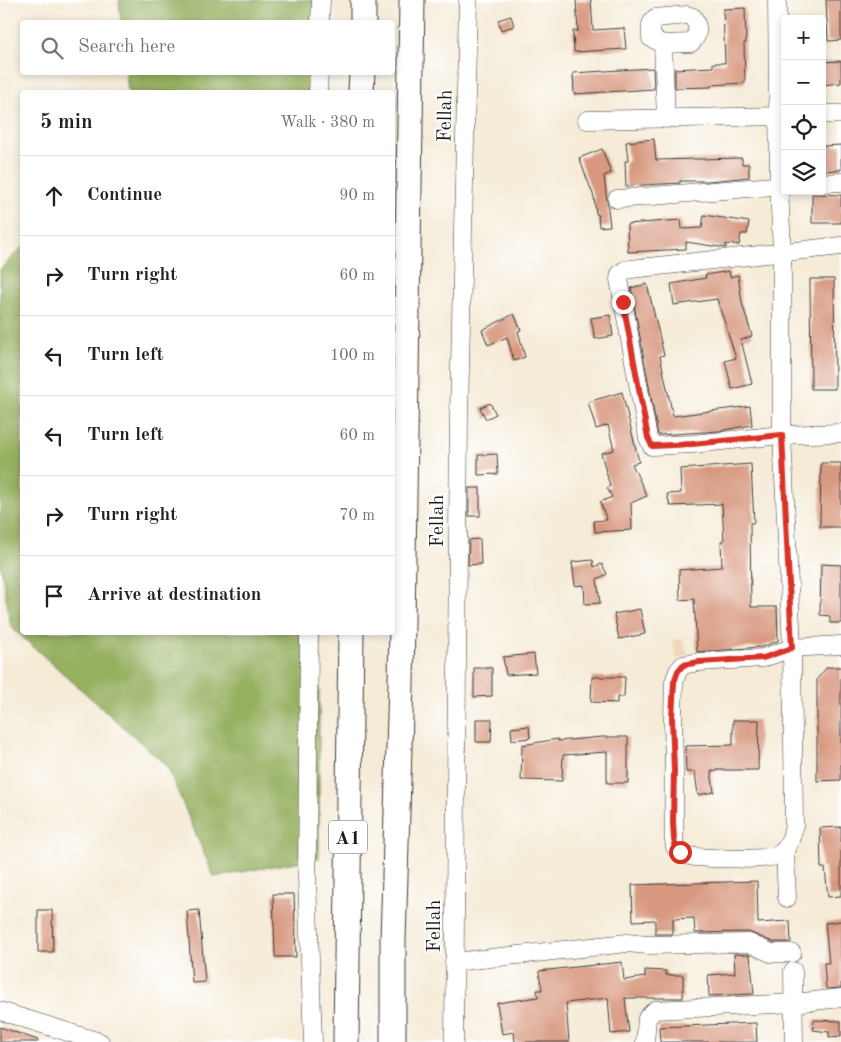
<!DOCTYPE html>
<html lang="en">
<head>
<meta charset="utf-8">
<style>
  body { margin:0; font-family:"Old Standard TT",serif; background:#f2f2f2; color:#202124 }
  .controls { position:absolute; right:15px; top:15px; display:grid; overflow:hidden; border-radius:5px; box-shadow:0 2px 8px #0003 }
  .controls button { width:45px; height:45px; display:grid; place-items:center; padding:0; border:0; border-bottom:1px solid #e0e0e0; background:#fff; color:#202124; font:25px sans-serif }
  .stop { position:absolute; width:15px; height:15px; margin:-11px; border:4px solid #d93025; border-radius:50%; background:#fff }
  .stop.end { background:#d93025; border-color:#fff; box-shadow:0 1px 5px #0008 }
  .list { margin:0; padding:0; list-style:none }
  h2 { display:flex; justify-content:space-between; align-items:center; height:65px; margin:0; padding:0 20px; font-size:21px }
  h2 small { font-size:16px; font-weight:400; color:#757577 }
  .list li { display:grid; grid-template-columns:32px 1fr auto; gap:15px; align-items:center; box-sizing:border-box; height:80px; padding:0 20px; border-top:1px solid #e0e0e0 }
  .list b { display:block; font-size:19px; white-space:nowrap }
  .list em { font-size:16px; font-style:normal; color:#757577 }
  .icon { flex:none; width:28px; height:28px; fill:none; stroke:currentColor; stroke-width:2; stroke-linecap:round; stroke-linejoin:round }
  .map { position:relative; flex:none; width:841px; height:1042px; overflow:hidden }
  .search { position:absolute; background:#fff; box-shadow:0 2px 8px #0003; left:20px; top:20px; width:375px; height:55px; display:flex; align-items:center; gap:12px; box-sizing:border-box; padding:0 18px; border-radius:5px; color:#757577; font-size:19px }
  .panel { position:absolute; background:#fff; box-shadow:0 2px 8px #0003; left:20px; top:90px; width:375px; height:545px; border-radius:5px }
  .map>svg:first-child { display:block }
  .built { fill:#f1d5bd }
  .forest { fill:#96b061; stroke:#59663e }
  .building { fill:#d89980 }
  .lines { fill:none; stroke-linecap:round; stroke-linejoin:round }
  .minor-casing { stroke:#3d3b38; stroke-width:19 }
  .highway-casing { stroke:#3d3b38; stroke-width:27 }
  .minor { stroke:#fff; stroke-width:18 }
  .highway { stroke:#fff; stroke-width:25 }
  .route { stroke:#d93025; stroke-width:6 }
  .labels { text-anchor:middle; stroke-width:4; stroke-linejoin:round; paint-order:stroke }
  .shield { fill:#fff; stroke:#606060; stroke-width:1 }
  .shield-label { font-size:19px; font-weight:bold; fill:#1c1c1c }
  .street-label { font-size:20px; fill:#1c1c1c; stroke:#fff }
</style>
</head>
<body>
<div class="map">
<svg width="841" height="1042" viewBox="0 0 841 1042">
  <rect width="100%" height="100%" fill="#fff"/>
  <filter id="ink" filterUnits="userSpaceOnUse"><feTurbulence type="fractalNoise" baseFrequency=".02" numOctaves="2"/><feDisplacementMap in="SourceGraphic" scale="10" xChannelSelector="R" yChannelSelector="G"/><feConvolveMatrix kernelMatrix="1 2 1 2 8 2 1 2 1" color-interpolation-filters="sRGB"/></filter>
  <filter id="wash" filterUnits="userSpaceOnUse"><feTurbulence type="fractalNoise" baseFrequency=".0096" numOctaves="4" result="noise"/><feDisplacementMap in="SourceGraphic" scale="20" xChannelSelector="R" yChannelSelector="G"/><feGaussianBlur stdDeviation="1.12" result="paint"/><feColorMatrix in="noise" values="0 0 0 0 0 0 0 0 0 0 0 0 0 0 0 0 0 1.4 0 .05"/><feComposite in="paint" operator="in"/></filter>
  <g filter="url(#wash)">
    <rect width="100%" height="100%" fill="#f5ebd7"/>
    <path class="built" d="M682,638L688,656L677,659L672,641Z"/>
    <g class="forest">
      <path d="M119,0H320V22H121Z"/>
      <path d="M126,73H320V92H128Z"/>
      <path d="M22,247V632L319,633V858L214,877L167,766L11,627L0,562V269Z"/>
    </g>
    <g id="blocks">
      <g class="building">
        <path d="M576,0H591L593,30L624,28L626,49L574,52L573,31H578Z"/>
        <path d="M826,0H841V40L828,41Z"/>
        <path d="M745,8L746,43H744L745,83L711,85V87L675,88V69L713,67V63H725L723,9Z"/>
        <path d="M511,16L514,26L501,30L498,20Z"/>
        <path d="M841,61V83L822,85V62Z"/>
        <path d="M653,68L654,89L574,94L573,73Z"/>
        <path d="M654,139L656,160L742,158V164H749V177L708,181H680V183L626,186L625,161H628L626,142Z"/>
        <path d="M841,145V170L822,171V146Z"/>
        <path d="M602,149L611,173L604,176L610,226L599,227L598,214H596L594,197L579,158Z"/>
        <path d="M812,194L841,195V223H812Z"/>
        <path d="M704,215L749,222L747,234H741L739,245L726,244V248L686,242V249L628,252L627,224L681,220L682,229L702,228Z"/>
        <path d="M729,271L730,277L738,275L742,303L752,336L741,340L752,384L732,389L725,361L736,358L717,299L674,305L671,284L706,278L705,275Z"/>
        <path d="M810,279H834L835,389H811Z"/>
        <path d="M647,284L664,355L660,356L673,416L750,406L752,425L719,431L658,435L631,288Z"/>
        <path d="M514,314L521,330L518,331L525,357L514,361L507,337L488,345L482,330Z"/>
        <path d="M610,315L613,336L595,339L591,318Z"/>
        <path d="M622,392L639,462L632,464L647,496L631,503L632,530L595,532L594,521L607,520L600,502L612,497L607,488L610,486L601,453L614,450L608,425L596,429L588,402Z"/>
        <path d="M490,403L496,414L486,419L480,408Z"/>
        <path d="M497,454L498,474L478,475V455Z"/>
        <path d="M821,463H841V527H820Z"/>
        <path d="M751,464L754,523H750L751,607H777L778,641L761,647L697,652L694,599L680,600L679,570L722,567L721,541H724L722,504L670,506L667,494L681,493L680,469Z"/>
        <rect x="469" y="488" width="11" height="28"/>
        <path d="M480,539L481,564L468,565L469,540Z"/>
        <path d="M593,560L594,567L602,564L607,574L597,579L600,603L585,604L584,585L575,586L572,562Z"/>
        <path d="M821,564L841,565V623H830V616L820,615Z"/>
        <path d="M640,609L645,634L619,639L614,614Z"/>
        <path d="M534,654L536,673L506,675L503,657Z"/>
        <path d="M827,667H841V780L817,781V679Z"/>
        <path d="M474,668H492V696L474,697Z"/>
        <path d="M592,677H625L624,697H617V703L591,702Z"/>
        <path d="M476,719H492L491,742H476Z"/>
        <path d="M733,720H759L758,770H717V771H711L714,792L698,795L695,772H686L685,746L733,745Z"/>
        <path d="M529,726L530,738L512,740L511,728Z"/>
        <path d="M602,737H628V783H607V752L563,755L562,781L521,780L522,745L558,739V741Z"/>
        <path d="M841,827V896L828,897L825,868H821L820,828Z"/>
        <path d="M757,881L758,923L790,921L791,942H773L749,932L695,933L694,918L673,919V934H655V920L633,921L632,885Z"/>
        <path d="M273,894H294L296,957H275Z"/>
        <path d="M38,910H52L53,952H38Z"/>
        <path d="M199,910L205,982L192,983L187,911Z"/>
        <path d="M841,921V988L826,989L824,963H829L825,923Z"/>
        <path d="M734,954L750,955L754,994L709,996L708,975L735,973Z"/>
        <path d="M622,962L624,980L645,977V970L666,971V975H683V998H625L629,1032L611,1034L608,998L566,1003L569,1042H515L514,1032L502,1034L497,1003L538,997L537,990H542L539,971Z"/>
        <path d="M814,1020L841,1021V1036L829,1037V1032L813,1030Z"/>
        <path d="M756,1023L757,1042H660L659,1027Z"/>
        <path d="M0,1027L38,1040V1042H0Z"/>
      </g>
    </g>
  </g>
  <g filter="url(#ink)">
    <use href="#blocks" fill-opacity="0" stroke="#3d3b38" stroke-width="1"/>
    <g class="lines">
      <defs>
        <g id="minor">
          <path d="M777,0L779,186L782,252V435L792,648L794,825C792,836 789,849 778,855C767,861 710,858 695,857L685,855L680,852L675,847L674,840V770L673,718L674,682L678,671L683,665L699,662L763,658L792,648L841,645"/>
          <path d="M320,22L321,0"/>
          <path d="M663,44L651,38V24L655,18L687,15L693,17C699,27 699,35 691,43L663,44L666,119"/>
          <path d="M318,92L319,72"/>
          <path d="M822,114H841"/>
          <path d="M587,120L785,116"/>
          <path d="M822,183L841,182"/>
          <path d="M617,199L785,185"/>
          <path d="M841,246L631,269L625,270L620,274L619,279L648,438L652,446L692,444L782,435L841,433"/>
          <path d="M309,632L307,878L313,1042"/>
          <path d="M785,850L787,898"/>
          <path d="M454,962L627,943L648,945L749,943L771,953H792"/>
          <path d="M793,971L794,1042"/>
          <path d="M0,1011L100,1042"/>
          <path d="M454,1042L459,414L468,0"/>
          <path d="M645,1042L647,1018L655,1010L794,1003L841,998"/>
        </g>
        <g id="highway">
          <path d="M363,22V0"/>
          <path d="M361,92L362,72"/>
          <path d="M346,1042L351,632"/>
          <path d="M393,1042V940L401,684L412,0"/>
        </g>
      </defs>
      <use href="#minor" class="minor-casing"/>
      <use href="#highway" class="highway-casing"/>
      <use href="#minor" class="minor"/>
      <use href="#highway" class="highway"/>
    </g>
  </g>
  <g class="lines" filter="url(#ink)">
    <path class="route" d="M623,302L648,438L652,446L692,444L782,435L792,648L763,658L699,662L683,665L678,671L674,682L672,718L674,770L673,821L674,840L676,847L680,852"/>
  </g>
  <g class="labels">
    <rect class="shield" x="329" y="820.5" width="38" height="33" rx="4"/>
    <g class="shield-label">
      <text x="348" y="844">A1</text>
    </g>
    <g class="street-label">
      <text transform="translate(444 116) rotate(-89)" y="7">Fellah</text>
      <text transform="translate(436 521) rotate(-90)" y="7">Fellah</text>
      <text transform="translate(433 926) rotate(-90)" y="7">Fellah</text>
    </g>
  </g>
</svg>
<div class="controls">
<button>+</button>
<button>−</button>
<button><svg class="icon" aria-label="locate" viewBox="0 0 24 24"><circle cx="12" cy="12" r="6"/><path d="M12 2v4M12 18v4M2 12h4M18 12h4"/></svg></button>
<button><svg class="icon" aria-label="layers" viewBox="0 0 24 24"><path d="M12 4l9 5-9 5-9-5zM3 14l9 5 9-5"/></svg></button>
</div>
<div class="stop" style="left:680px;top:852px"></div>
<div class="stop end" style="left:623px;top:302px"></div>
<div class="search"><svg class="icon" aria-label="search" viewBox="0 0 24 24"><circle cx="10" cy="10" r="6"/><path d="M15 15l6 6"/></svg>Search here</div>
<section class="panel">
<h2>5 min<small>Walk · 380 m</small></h2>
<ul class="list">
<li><svg class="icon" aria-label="ahead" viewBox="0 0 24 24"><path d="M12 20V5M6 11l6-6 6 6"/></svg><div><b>Continue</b></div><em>90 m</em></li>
<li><svg class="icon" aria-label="right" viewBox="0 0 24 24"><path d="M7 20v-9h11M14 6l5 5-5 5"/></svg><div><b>Turn right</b></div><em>60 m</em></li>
<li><svg class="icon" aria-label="left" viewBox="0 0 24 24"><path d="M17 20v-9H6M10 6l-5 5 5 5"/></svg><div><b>Turn left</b></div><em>100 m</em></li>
<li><svg class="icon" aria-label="left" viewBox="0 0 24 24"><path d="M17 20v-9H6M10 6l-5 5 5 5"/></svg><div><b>Turn left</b></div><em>60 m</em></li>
<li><svg class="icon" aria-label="right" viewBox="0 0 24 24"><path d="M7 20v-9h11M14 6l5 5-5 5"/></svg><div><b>Turn right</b></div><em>70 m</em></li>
<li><svg class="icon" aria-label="arrive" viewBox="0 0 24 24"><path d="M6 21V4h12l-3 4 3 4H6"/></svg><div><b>Arrive at destination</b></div></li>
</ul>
</section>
</div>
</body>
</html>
